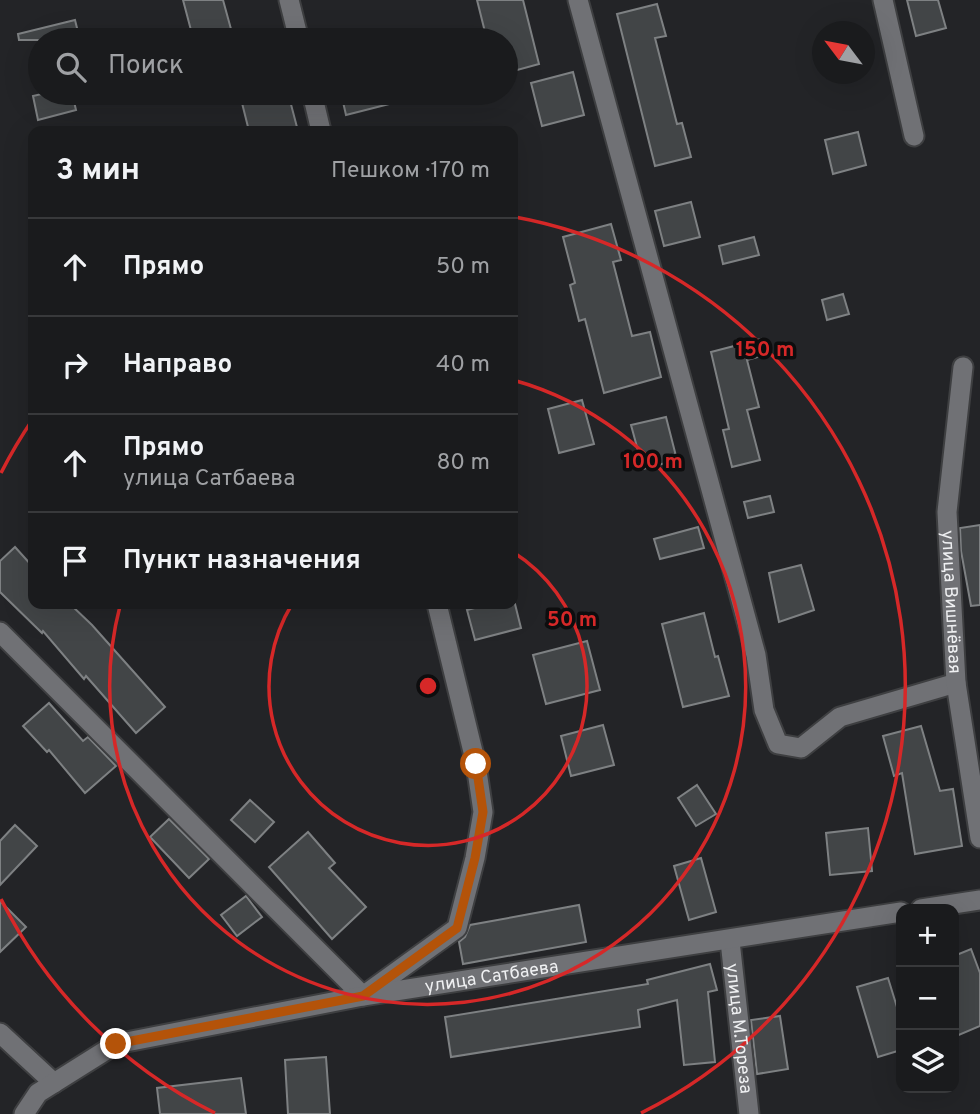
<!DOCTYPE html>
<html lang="ru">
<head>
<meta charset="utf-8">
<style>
  body { margin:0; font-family:Overpass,sans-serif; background:#232426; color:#f1f3f6 }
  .controls { position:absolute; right:21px; bottom:21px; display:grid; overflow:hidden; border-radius:14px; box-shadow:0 7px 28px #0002 }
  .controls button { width:63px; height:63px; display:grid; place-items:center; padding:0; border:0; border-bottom:2px solid #38393b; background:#1a1b1d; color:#f1f3f6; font:35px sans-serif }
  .compass { position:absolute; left:812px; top:21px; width:63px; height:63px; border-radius:50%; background:#1a1b1d; box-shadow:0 7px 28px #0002; rotate:302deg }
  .stop { position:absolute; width:21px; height:21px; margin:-16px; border:5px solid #b45309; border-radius:50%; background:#fff }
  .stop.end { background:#b45309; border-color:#fff; box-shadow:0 2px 7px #0008 }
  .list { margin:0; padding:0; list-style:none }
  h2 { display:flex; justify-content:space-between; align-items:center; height:91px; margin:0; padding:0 28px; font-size:30px }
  h2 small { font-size:23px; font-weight:400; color:#9fa1a4 }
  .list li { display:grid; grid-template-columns:46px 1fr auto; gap:21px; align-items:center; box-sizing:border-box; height:98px; padding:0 28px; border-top:2px solid #38393b }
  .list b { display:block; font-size:26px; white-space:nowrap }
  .list p { margin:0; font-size:23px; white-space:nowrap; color:#9fa1a4 }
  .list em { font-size:23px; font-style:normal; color:#9fa1a4 }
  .icon { flex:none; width:38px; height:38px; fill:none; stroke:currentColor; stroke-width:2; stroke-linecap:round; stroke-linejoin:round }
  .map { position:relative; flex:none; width:980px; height:1114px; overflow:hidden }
  .search { position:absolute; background:#1a1b1d; box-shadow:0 7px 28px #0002; left:28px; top:28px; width:490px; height:77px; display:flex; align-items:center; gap:18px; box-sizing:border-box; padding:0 24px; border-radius:38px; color:#9fa1a4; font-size:26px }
  .panel { position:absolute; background:#1a1b1d; box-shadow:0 7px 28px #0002; left:28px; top:126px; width:490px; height:483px; border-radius:14px }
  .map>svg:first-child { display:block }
  .building { fill:#424547; stroke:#7e8183; stroke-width:2 }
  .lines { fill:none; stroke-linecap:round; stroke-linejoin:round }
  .street-casing { stroke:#3e3f41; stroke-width:23 }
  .street { stroke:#707175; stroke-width:19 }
  .route { stroke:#b45309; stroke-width:9 }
  .ring { fill:none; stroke:#d62828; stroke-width:3.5 }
  .labels { text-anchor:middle; stroke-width:7; stroke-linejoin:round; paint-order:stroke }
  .street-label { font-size:18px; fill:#eff0f2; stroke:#0d0d0e }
  .centre { fill:#d62828; stroke:#0d0d0e; stroke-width:3.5 }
  .ring-label { font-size:21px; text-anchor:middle; font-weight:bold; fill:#d62828; stroke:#0d0d0e; stroke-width:7; stroke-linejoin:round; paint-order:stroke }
</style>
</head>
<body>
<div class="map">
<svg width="980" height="1114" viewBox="0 0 980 1114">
  <rect width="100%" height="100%" fill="#232427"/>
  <g class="building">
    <path d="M183,0H223L234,40H196L195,33L192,34Z"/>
    <path d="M477,0H523L539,64L506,73V40H487Z"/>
    <path d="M907,0H938L946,28L916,36Z"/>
    <path d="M657,4L666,36L655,38L677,124L682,123L691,157L655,166L617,14Z"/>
    <path d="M75,20L80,40H19L18,34Z"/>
    <path d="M573,72L584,115L542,126L531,83Z"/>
    <path d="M46,93H72L76,110L38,120L33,96Z"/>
    <path d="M264,93H288L298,131H249L241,99Z"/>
    <path d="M341,93H408L409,99L346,115Z"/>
    <path d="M858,132L866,165L833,174L825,140Z"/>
    <path d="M691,202L700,237L664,246L655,211Z"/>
    <path d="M611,224L621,260L613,262L632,336L650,332L661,377L604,393L585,319L579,321L570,285L575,283L563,237Z"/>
    <path d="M754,237L759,255L723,264L719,246Z"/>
    <path d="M843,294L849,314L827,320L822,300Z"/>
    <path d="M761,339L765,355L747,360L759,407L747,410L760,460L732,467L723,430L729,429L711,352Z"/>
    <path d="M582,400L594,444L559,453L548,409Z"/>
    <path d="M666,417L677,460L643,469L631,425Z"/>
    <path d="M770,496L774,512L748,518L744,502Z"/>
    <path d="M980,525V605L971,606L961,551L960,528Z"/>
    <path d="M698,527L704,548L660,559L654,539Z"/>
    <path d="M15,547L33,567V604H70L92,625L165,707L136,733L86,676L84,679L43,631L42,633L0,592V561Z"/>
    <path d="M801,565L814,610L779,622L769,573Z"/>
    <path d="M490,604H515L521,628L475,640L467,610Z"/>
    <path d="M704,613L715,657L718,656L729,696L683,707L662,624Z"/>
    <path d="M587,641L600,690L546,704L533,655Z"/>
    <path d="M49,703L83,741L88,737L116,766L85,793L49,750L47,752L23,726Z"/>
    <path d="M603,725L614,765L571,776L561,736Z"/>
    <path d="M921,726L940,791L953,789L962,846L915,854L902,773L894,776L883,736Z"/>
    <path d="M697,785L716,814L696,826L678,798Z"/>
    <path d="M250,800L274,822L255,842L231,820Z"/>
    <path d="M169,819L209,859L189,878L150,837Z"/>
    <path d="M15,825L37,846L0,885V841Z"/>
    <path d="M868,828L872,871L830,875L826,833Z"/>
    <path d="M308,832L335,863L329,868L366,907L332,939L269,867Z"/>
    <path d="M701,858L716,912L689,920L674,866Z"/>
    <path d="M246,896L262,917L237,936L221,915Z"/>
    <path d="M0,901L26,927L0,952Z"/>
    <path d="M579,905L586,942L463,964L459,942L465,937L470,925Z"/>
    <path d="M971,949L980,973V1026L954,1037V956Z"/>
    <path d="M710,964L717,990L708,992L715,1062L684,1065L677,1000L638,1010L640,1027L451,1057L445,1017L648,984L647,980Z"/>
    <path d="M888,978L901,1020V1050L878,1057L857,987Z"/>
    <path d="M780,1016L788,1069L757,1074L751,1020Z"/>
    <path d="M326,1057L330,1114H288L285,1060Z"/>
    <path d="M241,1078L246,1114H160L157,1088Z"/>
  </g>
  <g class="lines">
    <defs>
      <g id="street">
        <path d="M289,0L299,40"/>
        <path d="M578,0L756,655L764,710L778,744L801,748L840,717L956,683"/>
        <path d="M883,0L914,136"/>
        <path d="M312,93L321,131"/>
        <path id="s1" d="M963,367L947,512L956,683L980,838"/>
        <path d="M0,632L363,996L457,928L475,858L483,812L476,764L437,604"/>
        <path d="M921,909L980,900"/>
        <path id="s2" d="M730,941L749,1114"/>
        <path d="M0,1033L54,1083"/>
        <path id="s3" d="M24,1114L38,1093L116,1044L363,996L901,912"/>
      </g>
    </defs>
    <use href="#street" class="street-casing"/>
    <use href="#street" class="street"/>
  </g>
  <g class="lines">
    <path class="route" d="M116,1044L363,996L457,928L475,858L483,812L476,764"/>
  </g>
  <g class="ring">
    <path d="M513 552A159 159 0 1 1 292 604"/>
    <path d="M513 380A318 318 0 1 1 120 606"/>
    <path d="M215 1113A477 477 0 0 1 1 899M1 473A477 477 0 0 1 33 419M515 217A477 477 0 0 1 641 1113"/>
  </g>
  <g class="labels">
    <g class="street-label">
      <text dy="6" stroke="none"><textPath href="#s1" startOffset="236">улица Вишнёвая</textPath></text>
      <text dy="6" stroke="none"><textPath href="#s3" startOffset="499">улица Сатбаева</textPath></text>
      <text dy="6" stroke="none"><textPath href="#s2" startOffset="88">улица М.Тореза</textPath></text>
    </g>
  </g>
  <circle cx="428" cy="686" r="10" class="centre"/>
  <g class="ring-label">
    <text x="765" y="356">150 m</text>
    <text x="653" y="468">100 m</text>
    <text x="572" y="626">50 m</text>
  </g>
</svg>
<div class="controls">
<button>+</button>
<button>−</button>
<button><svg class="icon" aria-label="layers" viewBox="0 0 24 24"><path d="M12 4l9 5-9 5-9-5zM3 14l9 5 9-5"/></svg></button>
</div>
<svg class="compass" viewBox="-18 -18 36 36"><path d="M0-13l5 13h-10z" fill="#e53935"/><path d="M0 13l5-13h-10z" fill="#9fa1a4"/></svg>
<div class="stop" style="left:476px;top:764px"></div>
<div class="stop end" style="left:116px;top:1044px"></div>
<div class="search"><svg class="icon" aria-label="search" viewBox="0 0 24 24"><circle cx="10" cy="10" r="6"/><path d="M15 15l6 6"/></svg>Поиск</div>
<section class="panel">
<h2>3 мин<small>Пешком · 170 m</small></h2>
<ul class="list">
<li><svg class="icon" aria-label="ahead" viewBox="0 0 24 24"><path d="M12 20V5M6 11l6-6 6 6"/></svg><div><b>Прямо</b></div><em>50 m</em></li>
<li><svg class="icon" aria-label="right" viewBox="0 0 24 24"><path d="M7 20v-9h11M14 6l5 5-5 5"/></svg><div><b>Направо</b></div><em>40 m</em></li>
<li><svg class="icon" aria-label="ahead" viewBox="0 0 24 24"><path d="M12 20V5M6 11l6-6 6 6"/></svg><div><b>Прямо</b><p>улица Сатбаева</p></div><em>80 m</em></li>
<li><svg class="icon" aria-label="arrive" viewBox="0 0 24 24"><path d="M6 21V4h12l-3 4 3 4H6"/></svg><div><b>Пункт назначения</b></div></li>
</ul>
</section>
</div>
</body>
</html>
